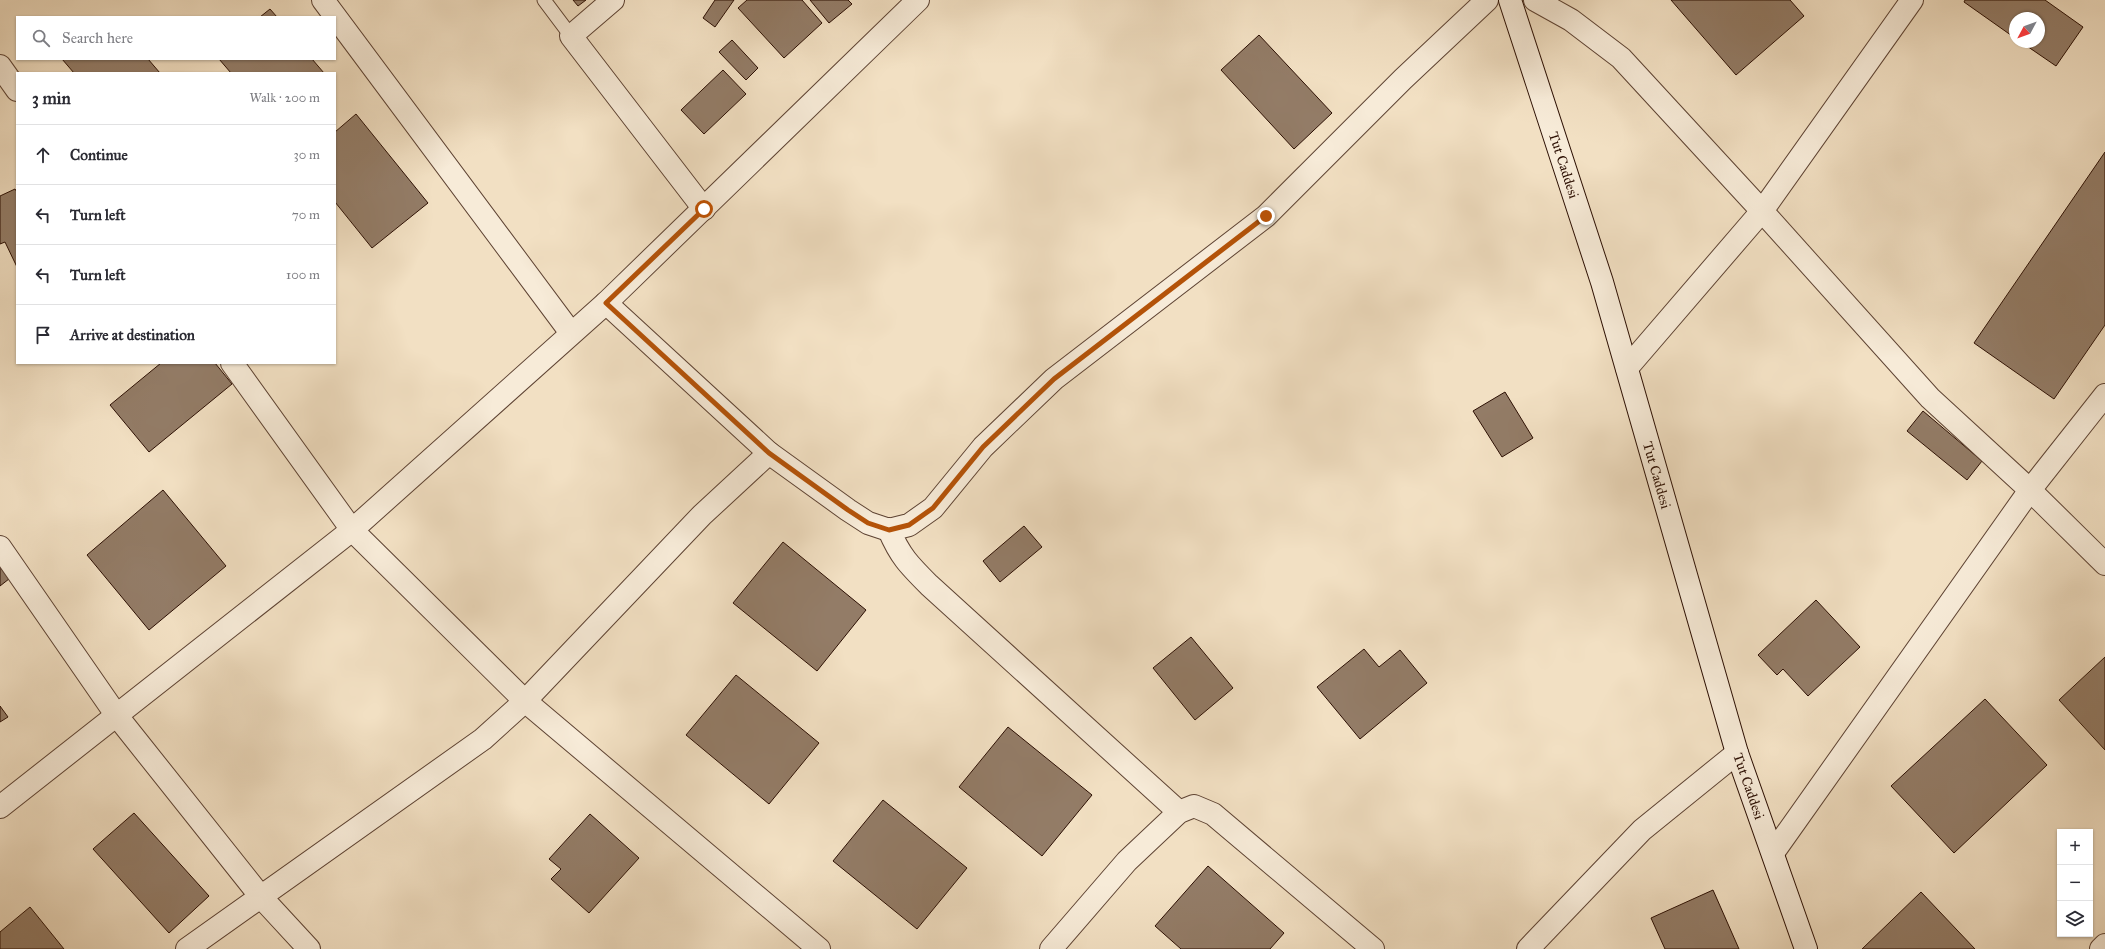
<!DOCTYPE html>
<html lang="en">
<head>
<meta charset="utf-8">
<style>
  body { margin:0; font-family:"IM FELL Great Primer",serif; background:#f7f7f7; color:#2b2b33 }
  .controls { position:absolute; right:12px; bottom:12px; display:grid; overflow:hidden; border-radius:0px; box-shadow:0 1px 3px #0004 }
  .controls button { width:36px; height:36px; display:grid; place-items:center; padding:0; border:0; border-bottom:1px solid #e1e1e2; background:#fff; color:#2b2b33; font:20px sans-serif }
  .compass { position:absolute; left:2009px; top:12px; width:36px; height:36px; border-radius:50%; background:#fff; box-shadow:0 1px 3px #0004; rotate:229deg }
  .stop { position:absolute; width:12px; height:12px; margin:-9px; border:3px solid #b45309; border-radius:50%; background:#fff }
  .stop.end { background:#b45309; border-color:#fff; box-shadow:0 1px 4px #0008 }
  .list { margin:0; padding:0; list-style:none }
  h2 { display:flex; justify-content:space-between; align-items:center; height:52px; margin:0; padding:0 16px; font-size:17px }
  h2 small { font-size:13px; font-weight:400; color:#7c7c81 }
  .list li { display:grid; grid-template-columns:26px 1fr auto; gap:12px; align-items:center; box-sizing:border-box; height:60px; padding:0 16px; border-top:1px solid #e1e1e2 }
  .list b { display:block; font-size:15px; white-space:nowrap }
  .list em { font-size:13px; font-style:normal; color:#7c7c81 }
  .icon { flex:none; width:22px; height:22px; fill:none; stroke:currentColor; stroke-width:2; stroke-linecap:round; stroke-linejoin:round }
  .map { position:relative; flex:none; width:2105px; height:949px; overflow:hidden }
  .search { position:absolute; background:#fff; box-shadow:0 1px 3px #0004; left:16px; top:16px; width:320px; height:44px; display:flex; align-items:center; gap:10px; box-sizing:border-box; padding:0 14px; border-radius:0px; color:#7c7c81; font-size:15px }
  .panel { position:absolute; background:#fff; box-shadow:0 1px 3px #0004; left:16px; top:72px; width:320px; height:292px; border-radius:0px }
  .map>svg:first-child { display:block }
  .building { fill:#937c67; stroke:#2c0f03 }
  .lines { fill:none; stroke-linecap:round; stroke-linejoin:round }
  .lane-casing { stroke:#5e4333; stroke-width:15 }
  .street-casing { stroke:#5e4333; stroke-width:24 }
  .secondary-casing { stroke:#2c0f03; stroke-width:24 }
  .lane { stroke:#f7ebd8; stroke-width:13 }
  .street { stroke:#f7ebd8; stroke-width:22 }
  .secondary { stroke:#f7ebd8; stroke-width:22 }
  .route { stroke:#b45309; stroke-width:5 }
  .labels { text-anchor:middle; stroke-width:3; stroke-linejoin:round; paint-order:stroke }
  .street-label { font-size:14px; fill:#2c0f03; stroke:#f7ebd8 }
</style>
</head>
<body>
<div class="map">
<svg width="2105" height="949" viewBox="0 0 2105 949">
  <rect width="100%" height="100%" fill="#f2e0c3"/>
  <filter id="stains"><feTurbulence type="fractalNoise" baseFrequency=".005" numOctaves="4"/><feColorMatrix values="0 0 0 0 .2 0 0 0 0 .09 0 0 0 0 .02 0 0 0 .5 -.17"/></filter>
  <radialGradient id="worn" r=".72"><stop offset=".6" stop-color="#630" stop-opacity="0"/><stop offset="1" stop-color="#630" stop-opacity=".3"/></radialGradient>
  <g class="building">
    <path d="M573,0H586L578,6Z"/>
    <path d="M715,0H734L715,27L703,18Z"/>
    <path d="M747,0H802L822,23L784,58L738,8Z"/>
    <path d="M810,0H848L852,4L829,23Z"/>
    <path d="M1671,0H1790L1804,16L1736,75Z"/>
    <path d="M1965,0H2045L2083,27L2056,66L2021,42H2039V18H2015V38L1964,2Z"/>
    <path d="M270,9L277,17H260Z"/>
    <path d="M1259,35L1332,113L1294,149L1221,70Z"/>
    <path d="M732,40L758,68L746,80L719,52Z"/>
    <path d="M62,59H148L160,73H74Z"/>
    <path d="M219,59H312L324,73H231Z"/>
    <path d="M723,70L746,94L704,134L681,110Z"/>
    <path d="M356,114L428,203L372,248L335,202V132Z"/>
    <path d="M2105,152V325L2054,399L1974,343Z"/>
    <path d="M15,189L17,192V267L5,242L0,244V196Z"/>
    <path d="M161,363H215L232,384L149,452L110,405Z"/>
    <path d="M1505,392L1533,438L1502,457L1473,411Z"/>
    <path d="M1923,411L1982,461L1967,480L1907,431Z"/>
    <path d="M163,490L226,566L149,630L87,555Z"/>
    <path d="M1024,526L1042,547L1000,582L983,561Z"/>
    <path d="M783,542L866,610L817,671L733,603Z"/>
    <path d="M0,558L14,575L0,586Z"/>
    <path d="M1816,600L1860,647L1808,696L1783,669L1777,675L1758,655Z"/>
    <path d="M1191,637L1233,688L1195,720L1153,668Z"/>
    <path d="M1364,649L1379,667L1400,650L1427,683L1360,739L1317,687Z"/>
    <path d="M2105,657V750L2059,700Z"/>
    <path d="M736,675L819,743L769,804L686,735Z"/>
    <path d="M1985,699L2047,765L1954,853L1891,786Z"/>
    <path d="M0,706L8,717L0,722Z"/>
    <path d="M1008,727L1092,795L1042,856L959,787Z"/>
    <path d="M883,800L967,868L917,929L833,861Z"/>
    <path d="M134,813L209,896L169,933L93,849Z"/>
    <path d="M590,814L639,858L589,913L551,879L561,869L549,859Z"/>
    <path d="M1208,866L1284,933L1270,949H1181L1155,926Z"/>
    <path d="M1713,890L1739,949H1665L1651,918Z"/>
    <path d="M1921,892L1975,949H1862Z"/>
    <path d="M30,907L64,949H0V932Z"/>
  </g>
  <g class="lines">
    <defs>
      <path id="lane" d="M544,0L571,36"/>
      <g id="street">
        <path d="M323,0L571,333"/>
        <path d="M613,0L571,36L704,209"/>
        <path d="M1535,0L1571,20L1621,58L1762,211L1930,398L2030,490L2105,564"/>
        <path d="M0,66L17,90"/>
        <path d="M606,303L769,453L848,510L868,523L889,530L909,525L933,508L983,447L1054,379L1266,216L1403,79L1487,0"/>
        <path d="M232,363L352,530L525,701L702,515L769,453"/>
        <path d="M1627,368L1762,211L1912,0"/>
        <path d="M889,530C900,556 909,565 929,585L1179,812"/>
        <path d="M0,547L117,716L261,897L309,949"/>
        <path d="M0,807L352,530L606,303L918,0"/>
        <path d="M1773,853L2030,490L2105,395"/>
        <path d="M187,949L483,739L525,701L819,949"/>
        <path d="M1051,949L1127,861L1179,812L1194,806L1213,814L1373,949"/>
        <path d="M1528,949L1642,830L1737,753"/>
        <path d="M2101,949L2105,945"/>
      </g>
      <path id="secondary" d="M1510,0L1602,282L1737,753L1806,949"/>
    </defs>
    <use href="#lane" class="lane-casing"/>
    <use href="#street" class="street-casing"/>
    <use href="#secondary" class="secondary-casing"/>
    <use href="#lane" class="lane"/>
    <use href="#street" class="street"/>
    <use href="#secondary" class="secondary"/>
  </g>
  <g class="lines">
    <path class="route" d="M704,209L606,303L769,453L848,510L868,523L889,530L909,525L933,508L983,447L1054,379L1266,216"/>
  </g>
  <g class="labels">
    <g class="street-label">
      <text transform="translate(1564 165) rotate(72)" y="5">Tut Caddesi</text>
      <text transform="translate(1657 475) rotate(74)" y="5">Tut Caddesi</text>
      <text transform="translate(1749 786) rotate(71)" y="5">Tut Caddesi</text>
    </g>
  </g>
  <rect width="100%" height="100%" filter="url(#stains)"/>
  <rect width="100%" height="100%" fill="url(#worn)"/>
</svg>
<div class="controls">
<button>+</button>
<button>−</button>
<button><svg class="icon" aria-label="layers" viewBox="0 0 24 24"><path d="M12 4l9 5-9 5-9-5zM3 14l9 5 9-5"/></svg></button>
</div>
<svg class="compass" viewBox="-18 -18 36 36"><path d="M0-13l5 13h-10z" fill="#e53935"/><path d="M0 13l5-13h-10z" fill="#7c7c81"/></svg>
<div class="stop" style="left:704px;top:209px"></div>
<div class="stop end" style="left:1266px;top:216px"></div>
<div class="search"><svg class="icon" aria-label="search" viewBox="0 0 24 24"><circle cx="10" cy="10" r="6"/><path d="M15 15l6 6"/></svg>Search here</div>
<section class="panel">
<h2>3 min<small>Walk · 200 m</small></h2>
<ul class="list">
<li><svg class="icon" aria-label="ahead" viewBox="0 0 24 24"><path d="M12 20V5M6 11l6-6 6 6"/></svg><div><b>Continue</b></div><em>30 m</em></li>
<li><svg class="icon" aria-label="left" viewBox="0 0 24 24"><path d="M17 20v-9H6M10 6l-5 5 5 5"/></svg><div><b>Turn left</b></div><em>70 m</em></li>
<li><svg class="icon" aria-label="left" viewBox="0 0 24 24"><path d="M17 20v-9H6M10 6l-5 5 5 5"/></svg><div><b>Turn left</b></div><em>100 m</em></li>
<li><svg class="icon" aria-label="arrive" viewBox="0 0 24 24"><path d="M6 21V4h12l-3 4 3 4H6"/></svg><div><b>Arrive at destination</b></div></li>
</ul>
</section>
</div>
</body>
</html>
